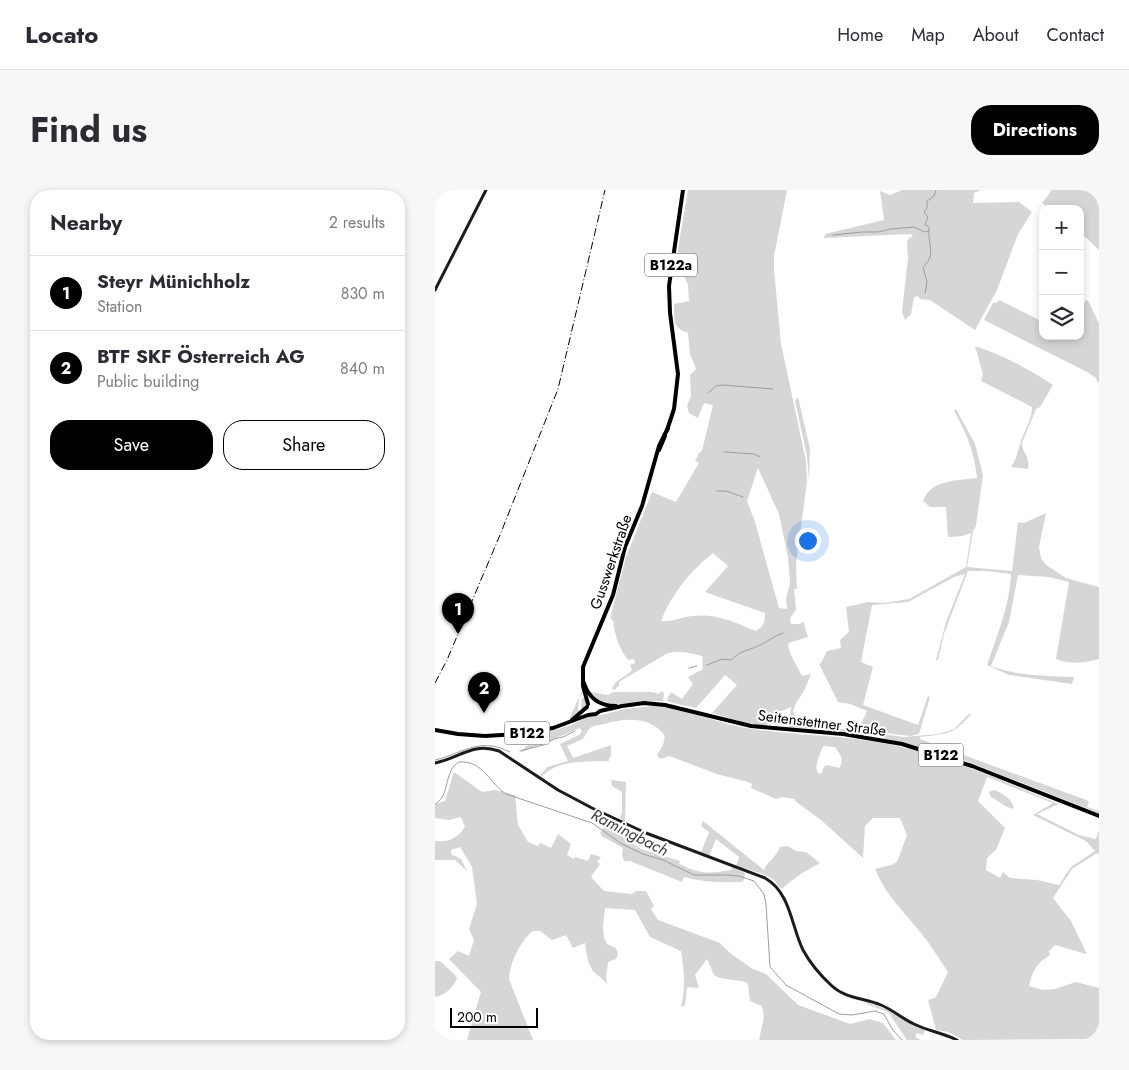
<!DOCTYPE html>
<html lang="en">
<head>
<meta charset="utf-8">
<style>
  body { margin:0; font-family:Jost,sans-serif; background:#f7f7f7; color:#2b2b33 }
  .controls { position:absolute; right:15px; top:15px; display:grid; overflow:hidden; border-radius:10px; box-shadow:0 2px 8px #0003 }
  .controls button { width:45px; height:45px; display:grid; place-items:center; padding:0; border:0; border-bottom:1px solid #e1e1e2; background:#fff; color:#2b2b33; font:25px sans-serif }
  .scale { position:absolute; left:15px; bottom:12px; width:88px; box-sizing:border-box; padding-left:5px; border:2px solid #000; border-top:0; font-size:14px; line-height:18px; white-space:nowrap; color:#000; -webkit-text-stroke:4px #fff; paint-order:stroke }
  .you { position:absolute; left:372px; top:350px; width:18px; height:18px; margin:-12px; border:4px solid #fff; border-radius:50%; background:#1a73e8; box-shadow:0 0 0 8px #1a73e833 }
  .badge { display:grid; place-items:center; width:32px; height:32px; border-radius:50%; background:#000; color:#fff; font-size:16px; font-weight:700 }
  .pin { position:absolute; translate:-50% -41px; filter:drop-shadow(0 1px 2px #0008) }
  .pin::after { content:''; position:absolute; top:26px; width:18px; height:15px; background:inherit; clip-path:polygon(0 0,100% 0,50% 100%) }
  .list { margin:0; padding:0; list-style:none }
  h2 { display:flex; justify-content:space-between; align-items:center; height:65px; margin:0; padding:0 20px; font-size:21px }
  h2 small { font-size:16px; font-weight:400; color:#7c7c81 }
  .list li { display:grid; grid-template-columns:32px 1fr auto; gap:15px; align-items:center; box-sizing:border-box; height:75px; padding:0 20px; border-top:1px solid #e1e1e2 }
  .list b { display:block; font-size:19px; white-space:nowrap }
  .list p { margin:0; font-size:16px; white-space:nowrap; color:#7c7c81 }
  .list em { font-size:16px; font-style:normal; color:#7c7c81 }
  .actions { display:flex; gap:10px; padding:15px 20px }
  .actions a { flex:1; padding:11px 0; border:1px solid #000; border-radius:20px; text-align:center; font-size:18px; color:#000 }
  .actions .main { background:#000; color:#fff }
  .icon { flex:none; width:28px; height:28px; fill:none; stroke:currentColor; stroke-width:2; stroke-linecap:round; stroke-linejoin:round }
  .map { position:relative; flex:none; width:664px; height:850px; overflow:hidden; border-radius:20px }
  header { display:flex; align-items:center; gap:30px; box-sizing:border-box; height:70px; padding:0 25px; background:#fff; border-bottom:1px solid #e1e1e2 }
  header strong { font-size:24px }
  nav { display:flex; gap:28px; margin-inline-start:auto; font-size:18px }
  .intro { display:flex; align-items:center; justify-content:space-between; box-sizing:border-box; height:120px; padding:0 30px }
  h1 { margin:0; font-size:35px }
  .button { padding:12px 22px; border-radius:20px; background:#000; color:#fff; font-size:18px; font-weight:700 }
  main { display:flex; gap:30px; padding:0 30px }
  aside { flex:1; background:#fff; border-radius:20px; box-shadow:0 2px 8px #0003 }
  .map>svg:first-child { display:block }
  .green { fill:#d6d6d6; fill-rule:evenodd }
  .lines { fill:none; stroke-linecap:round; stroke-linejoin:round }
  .stream { stroke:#9d9d9d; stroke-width:1 }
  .secondary { stroke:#1c1c1c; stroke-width:3 }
  .primary { stroke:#000; stroke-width:4 }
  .rail { stroke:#000; stroke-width:1; stroke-dasharray:8 2.5 1 2.5; stroke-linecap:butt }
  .labels { text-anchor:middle; stroke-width:4; stroke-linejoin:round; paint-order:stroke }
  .shield { fill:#fff; stroke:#4c4c4c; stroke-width:1 }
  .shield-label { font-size:14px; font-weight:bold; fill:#000 }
  .street-label { font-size:15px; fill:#000; stroke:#fff }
  .water-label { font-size:16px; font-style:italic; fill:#3e3e3e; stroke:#fff }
</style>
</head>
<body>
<header>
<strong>Locato</strong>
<nav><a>Home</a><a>Map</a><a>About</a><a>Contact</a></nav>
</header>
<div class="intro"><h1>Find us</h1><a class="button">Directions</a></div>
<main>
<aside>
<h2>Nearby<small>2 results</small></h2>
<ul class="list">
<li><span class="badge">1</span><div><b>Steyr Münichholz</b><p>Station</p></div><em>830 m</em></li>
<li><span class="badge">2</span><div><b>BTF SKF Österreich AG</b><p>Public building</p></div><em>840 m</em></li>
</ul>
<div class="actions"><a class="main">Save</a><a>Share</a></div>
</aside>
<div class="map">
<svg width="664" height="850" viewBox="0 0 664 850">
  <rect width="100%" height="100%" fill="#fff"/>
  <g class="green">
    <path d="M253,0H352L339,66V79L346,154L371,271L372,292L361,374L362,399H359L361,420L355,428L356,434H365L368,431L373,447L353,453C354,465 362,475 367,486L376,484L369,501L360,515L358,522C366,540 405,538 423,540L426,539L425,536L435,540L437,544L436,546L397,540L354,537L356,517C341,525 339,517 332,536L307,532L277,523L302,495L290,485L261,518L234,512L232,509L236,502L247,509L258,494L253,487L268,479C267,476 268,467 267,466C256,463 242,460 231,464L184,492V495L180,500L177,499C180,489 190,488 197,480L195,475L200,473L199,469L193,470C184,458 180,446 178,431L175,428L191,367L217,302L241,312L264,273L260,271L264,263L267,261L278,215L269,213L263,228L254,223L252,216L256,206L255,185L261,179L255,164L253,143C236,137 240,130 239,114L254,111L253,95L249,86L250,79L244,80L240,77ZM323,278L344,324L353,367L355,393L351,409L352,419L344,418L320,332L312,311ZM278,363L293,376L270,402L330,423C330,431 329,437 321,441C299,432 281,423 257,426C247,427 237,432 226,431C236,405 256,380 278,363Z"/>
    <path d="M467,0H546L539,3L538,13L584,12L597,22L583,44L562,100L540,140L495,110L485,109L483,106L479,107L476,124L470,130L467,122L473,68L472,52L474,48L478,47L476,44L389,48L390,44L449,30L445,1L455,5Z"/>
    <path d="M617,0H664V60L645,42V19H615L607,13Z"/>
    <path d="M564,110L608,132V146H645V121L651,110L653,111L664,133V192L663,193L661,188L654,183L549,130L558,113L563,112Z"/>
    <path d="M540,156C568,165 593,179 618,195L605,217L601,219L587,253C587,264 595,264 593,279L576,277C582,269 583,260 586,251C590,239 597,230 597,217L546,191L548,184Z"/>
    <path d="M363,207L375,259L374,291L372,266L360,211Z"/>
    <path d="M521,219L540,254L548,285L541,336L538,341L532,377L577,381L583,332L589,333L611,323L604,357L606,368L611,375L631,388L664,397V469C649,473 636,475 621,469L634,392L614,387L583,385L574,432L556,476C581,486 612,486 639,487L637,494L574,485L552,475C562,445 575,415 576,384L551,381H533L509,444L503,470H501L511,432L530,384L519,387L473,412L437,415L426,472L438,477L428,515L483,535L493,506L495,507L484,544L476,546L457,544L450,542L441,536L426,534L432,521L415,514L403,512L384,474L386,473L392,461L406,458L405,450L414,442L411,417L433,412L449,413L474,409L531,377L536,343L527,346L513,347L511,317H495L488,311C496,289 522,291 542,288C540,263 531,242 519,221Z"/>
    <path d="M147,501L148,503L144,508L143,519L145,522L146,520L147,508H150L151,516L142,526L134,529Z"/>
    <path d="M226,501L229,503L228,511C221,511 214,511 208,511C189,513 169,520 155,502L173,505L178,502H217L224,504Z"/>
    <path d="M218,516C249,518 276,531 306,537C355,546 405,544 453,554C512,566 568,591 624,614L602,624L644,645L661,649L664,640V664L662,663L637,679L618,708L636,731L651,762V764L620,755L614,761L615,765C602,773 597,781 594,796L608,800L620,799L641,792L664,798V849L528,850L513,842L501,840L493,810L500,808L502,805L513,782C504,769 496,755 486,743C469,722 450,704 440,679L456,675L462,672L472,645L465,628H438L430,636L428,668L386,630L360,611V609L347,607L341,609L316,598L317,594L313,592L282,584L237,567L234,566L225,569L222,565L228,555L230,546C216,526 190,528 169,534C164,535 158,535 154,539C152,541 150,546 148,549L132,556L138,568L176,555V566L174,568V571C150,572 124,569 106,587L105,586L112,577L133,571L125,554L144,545L147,542L145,538L87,562V560L89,559L91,556L111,549L109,543L137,535L152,527L163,526L189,519ZM388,556L400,557C405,564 410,570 404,578L392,575L389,577L386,584L383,583L381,578L383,569ZM552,587L618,613L598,625L651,651L660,661L636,677L624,695L602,690L575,688L568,682L565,688L551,680L552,668L561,660L570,638L543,611Z"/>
    <path d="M534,524H536C519,545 511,544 485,547V549L654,611L652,617L664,621V623L518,566L448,548L440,540L454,545L468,547L503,544L519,539Z"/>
    <path d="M19,582L47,602L60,600L80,605L83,635L93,652L103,656L105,653L116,658L123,644L136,654L132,665L139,669L140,667L153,671L156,664L166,667L162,672L165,674L156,687L169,701L197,704L201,701H211L219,716L216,719L223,730L285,753L296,764L318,779L331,784L363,815L415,834L435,829L448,833L461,850H324L329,827L327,816L315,811L313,795L311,792L285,788L279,785L272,769L260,785L264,798L252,797L250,815L246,817C251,798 249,780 246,761L215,747L200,720L170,718L168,736L169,748L172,754L181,758L183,764L181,769L173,772L171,787L172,794C168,789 165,787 160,783C153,777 151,761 150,753L138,758L131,745L117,750L105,741H98C85,751 75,773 74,789L98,850H32L46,802L14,769L23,761L34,766L39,750L34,739L42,714L37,677L25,657L16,660V664L26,669L32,681L20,670H0V651C15,652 21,649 30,637L26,627L14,630L0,628V614L10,611Z"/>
    <path d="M176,590L191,592L190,632L185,628L187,623V602L177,596Z"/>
    <path d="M559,600C568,603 577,609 579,619L572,617L555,606L554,602Z"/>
    <path d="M268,631L329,680C333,670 341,668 345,657L353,656L361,661L371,662L385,673L367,683L346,699L339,690L328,684L301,676L304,667L281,649L274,666L266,662L274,642L266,636Z"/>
    <path d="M170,635L206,659L245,671L244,674C266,684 273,684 296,680L297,677L310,683L309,690L307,692C288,693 268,692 249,687L247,692L195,671H189L187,665L188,658L167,646L165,643Z"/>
    <path d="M0,771H5L21,786L22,789C18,798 10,805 0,807Z"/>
    <path d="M433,813L451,819L490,840L488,845L482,843L480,847L486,850H472L453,822L431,814Z"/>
  </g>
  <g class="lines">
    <g class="stream">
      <path d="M493,36L490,35L493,27L489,22L492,18V11L499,6L501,0"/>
      <path d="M398,45L427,42H443L456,39L479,37L490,42L494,41"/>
      <path d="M490,103L492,92L488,77C502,65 492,53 494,37"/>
      <path d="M273,203L281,196L288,195L338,199"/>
      <path d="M289,262L319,264L325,267"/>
      <path d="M282,301H291L308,307"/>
      <path d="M272,475L287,469L296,470C308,459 310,462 323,456C332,452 339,446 348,443"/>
      <path d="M254,478L262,476"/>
      <path d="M63,557L75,562"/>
      <path d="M85,561L108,555L119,549L128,547L140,541"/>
      <path d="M0,570C22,565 39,551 62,557"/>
      <path d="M0,614C16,606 8,581 24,572C48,570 55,594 71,604L157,633L187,654L208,664L228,670L259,685H293L304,686L319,691L329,704L331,714L335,777L351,795L404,824L417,825L440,821L449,824L457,839L467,850"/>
    </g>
    <g class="secondary">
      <path d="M0,100L51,0"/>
      <path d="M0,573C25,568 37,552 64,561L123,600L157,618L211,643L330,688C356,703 356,736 368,760C375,773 386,786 397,796C411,809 430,808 446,815C458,820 468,829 479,834C493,841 508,843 522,850"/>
    </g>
    <g class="primary">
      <path d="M232,240L239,219L243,184L235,123L234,96L248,0"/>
      <path d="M224,260L230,246"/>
      <path d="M149,493C154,509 165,516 181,516"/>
      <path d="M153,514L148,496V477L178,405L190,357L207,316L224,256L233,238"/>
      <path d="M137,530L152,517"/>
      <path d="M0,540L23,544L50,546L82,544L118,538L153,525L161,524L165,521L187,516L209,513L230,515L316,536L408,544L467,554L537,576L664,626"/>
    </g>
    <path class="rail" d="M0,493L12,470L65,345L123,199L170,0"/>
  </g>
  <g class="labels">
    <g class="shield">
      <rect x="210" y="63.5" width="52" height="23" rx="4"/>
      <rect x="69.5" y="531.5" width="45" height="23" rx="4"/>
      <rect x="483.5" y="553.5" width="45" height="23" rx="4"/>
    </g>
    <g class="shield-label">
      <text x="236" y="80">B122a</text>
      <text x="92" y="548">B122</text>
      <text x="506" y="570">B122</text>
    </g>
    <g class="street-label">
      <text transform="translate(176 372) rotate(-71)" y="5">Gusswerkstraße</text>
      <text transform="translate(387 533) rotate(7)" y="5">Seitenstettner Straße</text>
    </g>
    <g class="water-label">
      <text transform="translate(195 642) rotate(27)" y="6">Ramingbach</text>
    </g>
  </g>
</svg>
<div class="controls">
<button>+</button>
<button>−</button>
<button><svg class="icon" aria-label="layers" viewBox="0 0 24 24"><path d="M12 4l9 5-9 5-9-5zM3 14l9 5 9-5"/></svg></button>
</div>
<div class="scale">200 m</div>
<div class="you"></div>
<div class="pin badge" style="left:23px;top:444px">1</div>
<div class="pin badge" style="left:49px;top:523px">2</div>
</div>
</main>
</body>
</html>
